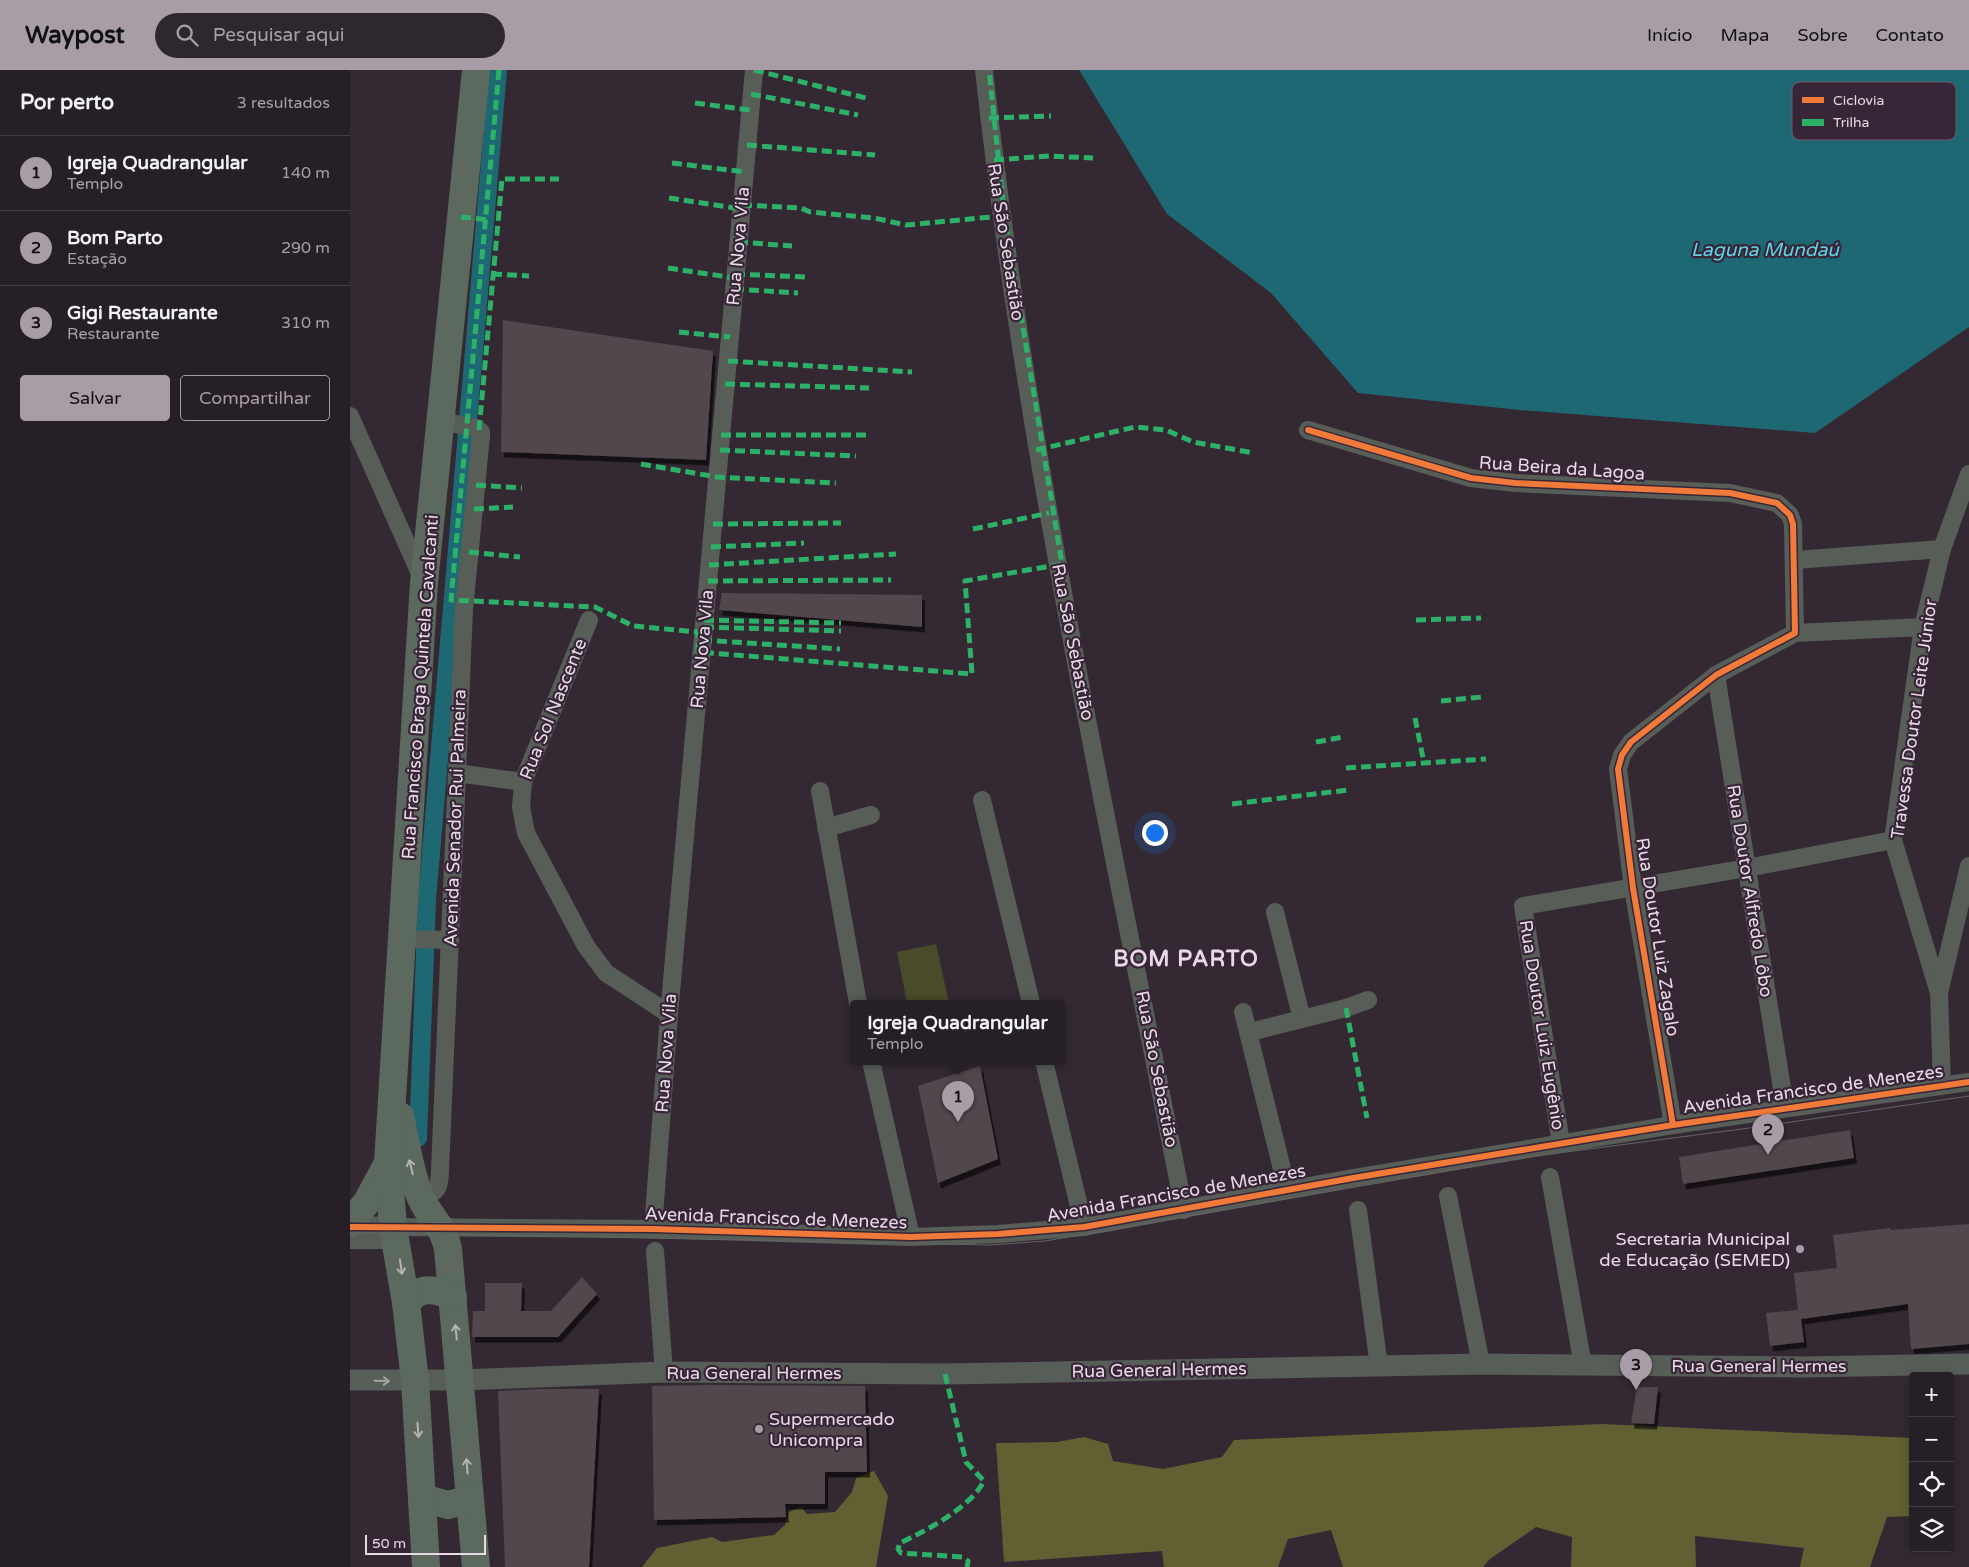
<!DOCTYPE html>
<html lang="pt">
<head>
<meta charset="utf-8">
<style>
  body { margin:0; font-family:"Varela Round",sans-serif; background:#2f272e; color:#f1f3f6 }
  .controls { position:absolute; right:15px; bottom:15px; display:grid; overflow:hidden; border-radius:5px; box-shadow:0 2px 8px #0003 }
  .controls button { width:45px; height:45px; display:grid; place-items:center; padding:0; border:0; border-bottom:1px solid #433d43; background:#271f26; color:#f1f3f6; font:25px sans-serif }
  .scale { position:absolute; left:15px; bottom:12px; width:121px; box-sizing:border-box; padding-left:5px; border:2px solid #e7dae6; border-top:0; font-size:14px; line-height:18px; white-space:nowrap; color:#e7dae6; -webkit-text-stroke:4px #382537; paint-order:stroke }
  .you { position:absolute; left:804px; top:762px; width:18px; height:18px; margin:-12px; border:4px solid #fff; border-radius:50%; background:#1a73e8; box-shadow:0 0 0 8px #1a73e833 }
  .badge { display:grid; place-items:center; width:32px; height:32px; border-radius:50%; background:#a89ca7; color:#111; font-size:16px; font-weight:700 }
  .pin { position:absolute; translate:-50% -41px; filter:drop-shadow(0 1px 2px #0008) }
  .pin::after { content:''; position:absolute; top:26px; width:18px; height:15px; background:inherit; clip-path:polygon(0 0,100% 0,50% 100%) }
  .popup { position:absolute; left:500px; top:930px; width:215px; height:65px; box-sizing:border-box; display:grid; place-content:center; border-radius:5px; background:#271f26; filter:drop-shadow(0 1px 4px #0005); font-size:16px; white-space:nowrap; color:#a4a2a7 }
  .popup b { font-size:19px; color:#f1f3f6 }
  .popup::after { content:''; position:absolute; left:50%; top:100%; margin-left:-10px; border:10px solid transparent; border-top-color:#271f26 }
  .list { margin:0; padding:0; list-style:none }
  h2 { display:flex; justify-content:space-between; align-items:center; height:65px; margin:0; padding:0 20px; font-size:21px }
  h2 small { font-size:16px; font-weight:400; color:#a4a2a7 }
  .list li { display:grid; grid-template-columns:32px 1fr auto; gap:15px; align-items:center; box-sizing:border-box; height:75px; padding:0 20px; border-top:1px solid #433d43 }
  .list b { display:block; font-size:19px; white-space:nowrap }
  .list p { margin:0; font-size:16px; white-space:nowrap; color:#a4a2a7 }
  .list em { font-size:16px; font-style:normal; color:#a4a2a7 }
  .actions { display:flex; gap:10px; padding:15px 20px }
  .actions a { flex:1; padding:11px 0; border:1px solid #a89ca7; border-radius:5px; text-align:center; font-size:18px; color:#a89ca7 }
  .actions .main { background:#a89ca7; color:#111 }
  .icon { flex:none; width:28px; height:28px; fill:none; stroke:currentColor; stroke-width:2; stroke-linecap:round; stroke-linejoin:round }
  .map { position:relative; flex:none; width:1619px; height:1497px; overflow:hidden }
  header { display:flex; align-items:center; gap:30px; box-sizing:border-box; height:70px; padding:0 25px; background:#a89ca7; color:#111 }
  header strong { font-size:24px }
  nav { display:flex; gap:28px; margin-inline-start:auto; font-size:18px }
  .search { width:350px; height:45px; background:#2f272e; display:flex; align-items:center; gap:12px; box-sizing:border-box; padding:0 18px; border-radius:28px; color:#a4a2a7; font-size:19px }
  main { display:flex }
  aside { flex:1; background:#271f26 }
  .map>svg:first-child { display:block }
  .green { fill:#4a4b2a }
  .forest { fill:#616032 }
  .water { fill:#1e6874 }
  .lines { fill:none; stroke-linecap:round; stroke-linejoin:round }
  .canal { stroke:#1e6874; stroke-width:18 }
  .building { fill:#51464e; filter:url(#shadow) }
  .minor { stroke:#575e58; stroke-width:18 }
  .tertiary { stroke:#575e58; stroke-width:21 }
  .primary { stroke:#5b695e; stroke-width:28 }
  .tram { stroke:#646465; stroke-width:1 }
  .quiet { stroke:#2db169; stroke-width:5; stroke-dasharray:10 5; stroke-linecap:butt }
  .cycleway-casing { stroke:#382537; stroke-width:9 }
  .cycleway { stroke:#f17a3a; stroke-width:6 }
  .oneway { stroke:#b6b2b6 }
  .oneway2 { stroke:#a6a2a6 }
  .poi-dot { fill:#a89ca7; stroke:#382537; stroke-width:2 }
  .labels { text-anchor:middle; stroke-width:4.5; stroke-linejoin:round; paint-order:stroke }
  .street-label { font-size:18px; fill:#e7dae6; stroke:#382537 }
  .poi-label { font-size:18px; fill:#e7dae6; stroke:#382537; text-anchor:end }
  .water-label { font-size:19px; font-style:italic; fill:#60d3e7; stroke:#382537 }
  .district-label { font-size:22px; font-weight:bold; letter-spacing:1px; fill:#e7dae6; stroke:#382537 }
  .key { fill:#382537; stroke:#6d5b6c; stroke-width:1 }
  .key-label { font-size:14px; fill:#e7dae6 }
</style>
</head>
<body>
<header>
<strong>Waypost</strong>
<div class="search"><svg class="icon" aria-label="search" viewBox="0 0 24 24"><circle cx="10" cy="10" r="6"/><path d="M15 15l6 6"/></svg>Pesquisar aqui</div>
<nav><a>Início</a><a>Mapa</a><a>Sobre</a><a>Contato</a></nav>
</header>
<main>
<aside>
<h2>Por perto<small>3 resultados</small></h2>
<ul class="list">
<li><span class="badge">1</span><div><b>Igreja Quadrangular</b><p>Templo</p></div><em>140 m</em></li>
<li><span class="badge">2</span><div><b>Bom Parto</b><p>Estação</p></div><em>290 m</em></li>
<li><span class="badge">3</span><div><b>Gigi Restaurante</b><p>Restaurante</p></div><em>310 m</em></li>
</ul>
<div class="actions"><a class="main">Salvar</a><a>Compartilhar</a></div>
</aside>
<div class="map">
<svg width="1619" height="1497" viewBox="0 0 1619 1497">
  <defs>
    <filter id="shadow"><feDropShadow dx="3" dy="5.5" stdDeviation="0" flood-color="#0009"/></filter>
  </defs>
  <rect width="100%" height="100%" fill="#342933"/>
  <path class="green" d="M586,874L599,933H557L547,882Z"/>
  <g class="forest">
    <path d="M1252,1354L1563,1368V1446L1537,1447L1520,1497H1450L1454,1478L1345,1466L1346,1497H1221L1222,1467L1186,1457L1140,1489L1133,1497H993L981,1460L938,1469L928,1497H814L812,1481L654,1492L646,1373L707,1372L734,1367L758,1374L763,1391L813,1399L872,1387L884,1370Z"/>
    <path d="M524,1401L538,1426L526,1497H292L307,1478L362,1467L372,1472L424,1465L435,1455L439,1442L451,1437L457,1444L485,1442L502,1422L506,1408Z"/>
  </g>
  <path class="water" d="M729,0H1619V257L1465,363L1170,340L1008,323L921,223L817,144Z"/>
  <g class="lines">
    <path class="canal" d="M68,1068L77,830L148,0"/>
  </g>
  <g class="building">
    <path d="M153,250L363,281L356,390L151,382Z"/>
    <path d="M372,523L572,525V557L369,540Z"/>
    <path d="M630,996L648,1089L588,1113L568,1016Z"/>
    <path d="M1500,1060L1504,1088L1333,1114L1329,1087Z"/>
    <path d="M1619,1154V1274L1561,1279L1558,1234L1451,1249L1454,1272L1420,1276L1416,1243L1448,1240L1444,1203L1487,1198L1483,1165L1540,1158L1541,1160Z"/>
    <path d="M232,1207L247,1224L208,1267H122L123,1241H135V1213H172L171,1241H201Z"/>
    <path d="M357,1315L515,1316L517,1402H475V1434H435L436,1447L304,1450L302,1316Z"/>
    <path d="M1287,1317H1308L1304,1354L1281,1353Z"/>
    <path d="M190,1319H249L239,1497H155L148,1321Z"/>
  </g>
  <g class="lines">
    <g class="minor">
      <path d="M634,0C676,383 760,761 834,1140"/>
      <path d="M0,346L72,508"/>
      <path d="M958,360L1121,408L1165,413L1380,423L1427,433L1440,445L1443,454L1445,563L1366,605L1281,672L1272,685L1268,699L1283,818L1323,1055"/>
      <path d="M1445,490L1592,479"/>
      <path d="M239,550L173,712L171,737L176,763L236,876L256,903L319,944"/>
      <path d="M1445,563L1573,557"/>
      <path d="M1366,605L1435,1037"/>
      <path d="M107,703L173,712"/>
      <path d="M470,721L508,933"/>
      <path d="M632,730L681,933"/>
      <path d="M476,758L521,745"/>
      <path d="M925,842L952,949"/>
      <path d="M54,869L100,870"/>
      <path d="M1589,923L1543,770L1573,557L1592,479L1619,404"/>
      <path d="M893,942L937,1119"/>
      <path d="M900,962L996,938L1018,930"/>
      <path d="M521,991L561,1167"/>
      <path d="M694,991L734,1157"/>
      <path d="M1592,1015L1589,923L1619,796"/>
      <path d="M1211,1073L1173,836L1397,798L1543,770"/>
      <path d="M1200,1107L1233,1296"/>
      <path d="M1098,1126L1131,1294"/>
      <path d="M71,1128C89,1122 89,1118 90,1100L114,539L131,366V362L126,358L90,351"/>
      <path d="M1008,1140L1029,1296"/>
      <path d="M43,1157L303,1159L561,1167L648,1164L734,1157L1003,1108L1323,1055L1619,1012"/>
      <path d="M303,1159L319,944L404,0"/>
      <path d="M0,1170H47"/>
      <path d="M305,1181L314,1302"/>
    </g>
    <g class="tertiary">
      <path d="M0,1157H43"/>
      <path d="M0,1310H111L314,1302L595,1304L1131,1294L1454,1297L1619,1294"/>
    </g>
    <g class="primary">
      <path d="M50,1046C56,1073 60,1103 71,1128C81,1150 93,1154 98,1179L126,1497"/>
      <path d="M0,1153L17,1132L38,1093"/>
      <path d="M56,1233C70,1216 84,1218 103,1227"/>
      <path d="M73,1428L98,1435L120,1429"/>
      <path d="M76,1497L65,1311L56,1233L43,1157L38,1093L74,513L126,0"/>
    </g>
    <path class="tram" d="M0,1162L641,1175L695,1171L1178,1087L1407,1057L1619,1026"/>
    <g class="quiet">
      <path d="M149,0L101,530L245,537L283,556L348,562V582L622,604L615,511L712,494L654,142L639,0"/>
      <path d="M404,0L516,28"/>
      <path d="M401,24L508,45"/>
      <path d="M345,33L400,40"/>
      <path d="M639,48L701,46"/>
      <path d="M397,75L525,85"/>
      <path d="M644,90L699,86L743,88"/>
      <path d="M322,93L395,102"/>
      <path d="M319,128L391,139"/>
      <path d="M392,135L451,138L460,142L524,148L556,155L652,146"/>
      <path d="M111,147L140,150"/>
      <path d="M388,172L442,176"/>
      <path d="M318,198L385,208"/>
      <path d="M142,204L179,206"/>
      <path d="M385,204L456,207"/>
      <path d="M384,219L448,223"/>
      <path d="M329,262L380,267"/>
      <path d="M378,291L562,302"/>
      <path d="M375,314L519,318"/>
      <path d="M129,360L152,109H209"/>
      <path d="M371,365H519"/>
      <path d="M370,380L506,386"/>
      <path d="M686,380L785,357L816,360L843,372L904,383"/>
      <path d="M291,394L367,407L486,413"/>
      <path d="M126,415L172,418"/>
      <path d="M124,439L163,437"/>
      <path d="M363,454L491,453"/>
      <path d="M623,459L699,443"/>
      <path d="M361,477L454,473"/>
      <path d="M119,482L170,487"/>
      <path d="M359,495L546,484"/>
      <path d="M358,511L541,510"/>
      <path d="M354,550L491,553"/>
      <path d="M1066,550L1131,548"/>
      <path d="M354,557L491,561"/>
      <path d="M352,570L490,579"/>
      <path d="M1091,631L1132,627"/>
      <path d="M1065,648L1074,693"/>
      <path d="M966,672L993,667"/>
      <path d="M996,698L1136,689"/>
      <path d="M882,734L998,720"/>
      <path d="M996,938L1017,1048"/>
      <path d="M595,1304L616,1392L634,1411C621,1437 576,1461 550,1473L548,1479L551,1483L612,1487L618,1491L617,1497"/>
    </g>
    <defs>
      <g id="cycleway">
        <path d="M958,360L1121,408L1165,413L1380,423L1427,433L1440,445L1443,454L1445,563L1366,605L1281,672L1272,685L1268,699L1283,818L1323,1055"/>
        <path d="M0,1157L303,1159L561,1167L648,1164L734,1157L1003,1108L1323,1055L1619,1012"/>
      </g>
    </defs>
    <use href="#cycleway" class="cycleway-casing"/>
    <use href="#cycleway" class="cycleway"/>
  </g>
  <defs><path id="oneway-shaft" d="M-6 0H5M1.5-3L5.5 0L1.5 3" fill="none" stroke-width="1.6" stroke-linecap="round" stroke-linejoin="round" transform="scale(1.25)"/></defs>
  <g class="oneway">
    <use href="#oneway-shaft" transform="translate(61 1097) rotate(-104)"/>
    <use href="#oneway-shaft" transform="translate(51 1197) rotate(82)"/>
    <use href="#oneway-shaft" transform="translate(106 1262) rotate(-96)"/>
    <use href="#oneway-shaft" transform="translate(68 1360) rotate(86)"/>
    <use href="#oneway-shaft" transform="translate(117 1396) rotate(-94)"/>
  </g>
  <use class="oneway2" href="#oneway-shaft" transform="translate(32 1311) rotate(1)"/>
  <g class="poi-dot">
    <circle cx="1450" cy="1179" r="5"/>
    <circle cx="409" cy="1359" r="5"/>
  </g>
  <g class="labels">
    <g class="street-label">
      <text transform="translate(656 172) rotate(81)" y="6">Rua São Sebastião</text>
      <text transform="translate(388 176) rotate(-85)" y="6">Rua Nova Vila</text>
      <text transform="translate(1212 398) rotate(4)" y="6">Rua Beira da Lagoa</text>
      <text transform="translate(723 572) rotate(79)" y="6">Rua São Sebastião</text>
      <text transform="translate(352 579) rotate(-85)" y="6">Rua Nova Vila</text>
      <text transform="translate(70 617) rotate(-86)" y="6">Rua Francisco Braga Quintela Cavalcanti</text>
      <text transform="translate(203 639) rotate(-68)" y="6">Rua Sol Nascente</text>
      <text transform="translate(1564 649) rotate(-82)" y="6">Travessa Doutor Leite Júnior</text>
      <text transform="translate(105 748) rotate(-88)" y="6">Avenida Senador Rui Palmeira</text>
      <text transform="translate(1400 821) rotate(81)" y="6">Rua Doutor Alfredo Lôbo</text>
      <text transform="translate(1308 867) rotate(81)" y="6">Rua Doutor Luiz Zagalo</text>
      <text transform="translate(1192 955) rotate(81)" y="6">Rua Doutor Luiz Eugênio</text>
      <text transform="translate(316 983) rotate(-86)" y="6">Rua Nova Vila</text>
      <text transform="translate(807 999) rotate(79)" y="6">Rua São Sebastião</text>
      <text transform="translate(1463 1019) rotate(-8)" y="6">Avenida Francisco de Menezes</text>
      <text transform="translate(826 1123) rotate(-10)" y="6">Avenida Francisco de Menezes</text>
      <text transform="translate(426 1148) rotate(2)" y="6">Avenida Francisco de Menezes</text>
      <text x="1409" y="1302">Rua General Hermes</text>
      <text transform="translate(809 1300) rotate(-1)" y="6">Rua General Hermes</text>
      <text x="404" y="1309">Rua General Hermes</text>
    </g>
    <g class="poi-label">
      <text x="1440" y="1175">Secretaria Municipal<tspan x="1440" dy="21">de Educação (SEMED)</tspan></text>
      <text x="419" y="1355" text-anchor="start">Supermercado<tspan x="419" dy="21">Unicompra</tspan></text>
    </g>
    <g class="water-label">
      <text x="1415" y="186">Laguna Mundaú</text>
    </g>
    <g class="district-label">
      <text x="836" y="896">BOM PARTO</text>
    </g>
  </g>
  <rect x="1442" y="12" width="164" height="58" rx="8" class="key"/>
  <rect x="1452" y="27" width="22" height="6" fill="#f17a3a"/>
  <rect x="1452" y="49" width="22" height="7" fill="#2db169"/>
  <g class="key-label">
    <text x="1483" y="35">Ciclovia</text>
    <text x="1483" y="57">Trilha</text>
  </g>
</svg>
<div class="controls">
<button>+</button>
<button>−</button>
<button><svg class="icon" aria-label="locate" viewBox="0 0 24 24"><circle cx="12" cy="12" r="6"/><path d="M12 2v4M12 18v4M2 12h4M18 12h4"/></svg></button>
<button><svg class="icon" aria-label="layers" viewBox="0 0 24 24"><path d="M12 4l9 5-9 5-9-5zM3 14l9 5 9-5"/></svg></button>
</div>
<div class="scale">50 m</div>
<div class="you"></div>
<div class="pin badge" style="left:608px;top:1052px">1</div>
<div class="popup"><b>Igreja Quadrangular</b>Templo</div>
<div class="pin badge" style="left:1418px;top:1085px">2</div>
<div class="pin badge" style="left:1286px;top:1320px">3</div>
</div>
</main>
</body>
</html>
